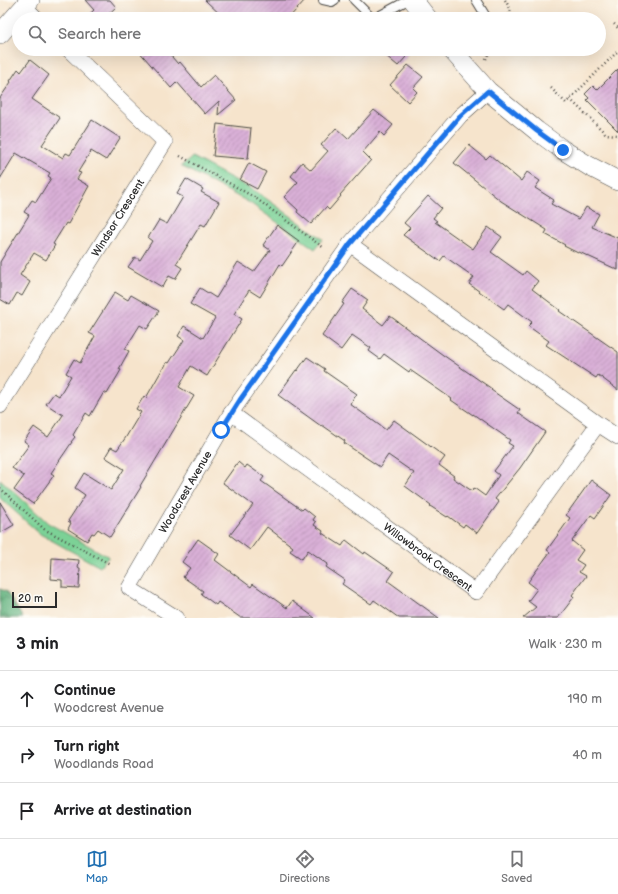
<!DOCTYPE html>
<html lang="en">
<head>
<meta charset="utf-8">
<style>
  body { margin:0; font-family:"Balsamiq Sans",sans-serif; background:#f2f2f2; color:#202124 }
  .scale { position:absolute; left:12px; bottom:10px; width:45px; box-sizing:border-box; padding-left:4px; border:2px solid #2b2b2b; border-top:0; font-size:11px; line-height:14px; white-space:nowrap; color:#2b2b2b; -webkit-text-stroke:3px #fdfcf7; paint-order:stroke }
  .stop { position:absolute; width:12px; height:12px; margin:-9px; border:3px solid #1a73e8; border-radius:50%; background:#fff }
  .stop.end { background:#1a73e8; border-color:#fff; box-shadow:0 1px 4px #0008 }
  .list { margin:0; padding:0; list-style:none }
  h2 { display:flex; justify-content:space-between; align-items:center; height:52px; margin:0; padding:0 16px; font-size:17px }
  h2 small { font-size:13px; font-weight:400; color:#757577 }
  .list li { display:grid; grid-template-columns:26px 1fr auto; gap:12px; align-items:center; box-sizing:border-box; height:56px; padding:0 16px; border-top:1px solid #e0e0e0 }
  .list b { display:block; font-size:15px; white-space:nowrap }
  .list p { margin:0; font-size:13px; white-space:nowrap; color:#757577 }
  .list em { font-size:13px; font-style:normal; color:#757577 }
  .icon { flex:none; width:22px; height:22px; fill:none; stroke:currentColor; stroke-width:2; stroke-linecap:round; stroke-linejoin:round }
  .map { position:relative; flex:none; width:618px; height:618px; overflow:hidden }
  .search { position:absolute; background:#fff; box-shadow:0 4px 16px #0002; left:12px; right:12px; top:12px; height:44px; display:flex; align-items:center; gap:10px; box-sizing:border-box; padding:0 14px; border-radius:22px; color:#757577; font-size:15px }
  .sheet { height:220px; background:#fff }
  nav { display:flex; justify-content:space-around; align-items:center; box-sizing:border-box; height:56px; border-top:1px solid #e0e0e0; background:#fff; font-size:11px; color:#757577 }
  nav a { display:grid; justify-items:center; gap:2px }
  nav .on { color:#1f6fb2 }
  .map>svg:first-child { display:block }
  .grass { fill:#7bd196; stroke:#537e60 }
  .forest { fill:url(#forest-crowns); stroke:#486f55 }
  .building { fill:url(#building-hatch) }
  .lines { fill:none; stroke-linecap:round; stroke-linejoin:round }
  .service-casing { stroke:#494743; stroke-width:10 }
  .minor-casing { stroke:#494743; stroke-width:16 }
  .tertiary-casing { stroke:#494743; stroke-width:20 }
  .path { stroke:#494743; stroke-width:2.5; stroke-dasharray:1 3; stroke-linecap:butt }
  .service { stroke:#fff; stroke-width:8 }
  .minor { stroke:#fff; stroke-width:15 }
  .tertiary { stroke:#fff; stroke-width:19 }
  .route { stroke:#1a73e8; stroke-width:5 }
  .labels { text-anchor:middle; stroke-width:3.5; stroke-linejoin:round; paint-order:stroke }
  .street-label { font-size:11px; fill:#2b2b2b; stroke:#fdfcf7 }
</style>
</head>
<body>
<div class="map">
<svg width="618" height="618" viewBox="0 0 618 618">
  <defs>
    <pattern id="forest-crowns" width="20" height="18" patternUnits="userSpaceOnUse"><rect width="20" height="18" fill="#64b37f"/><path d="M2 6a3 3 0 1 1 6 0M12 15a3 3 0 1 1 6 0" fill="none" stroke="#539268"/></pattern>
    <pattern id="building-hatch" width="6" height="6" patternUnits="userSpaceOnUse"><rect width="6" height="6" fill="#dab0d8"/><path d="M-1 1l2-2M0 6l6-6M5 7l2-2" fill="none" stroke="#b18faf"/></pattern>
  </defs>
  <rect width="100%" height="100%" fill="#fdfcf7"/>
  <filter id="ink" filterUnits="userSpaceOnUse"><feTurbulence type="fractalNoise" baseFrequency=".025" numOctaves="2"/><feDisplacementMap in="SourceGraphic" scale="8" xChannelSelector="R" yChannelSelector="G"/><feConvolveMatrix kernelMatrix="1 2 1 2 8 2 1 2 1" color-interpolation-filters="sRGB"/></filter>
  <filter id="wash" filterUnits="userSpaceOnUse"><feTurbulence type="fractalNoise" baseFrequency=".012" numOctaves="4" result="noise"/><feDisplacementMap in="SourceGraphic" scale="16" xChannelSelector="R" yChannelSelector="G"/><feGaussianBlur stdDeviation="0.9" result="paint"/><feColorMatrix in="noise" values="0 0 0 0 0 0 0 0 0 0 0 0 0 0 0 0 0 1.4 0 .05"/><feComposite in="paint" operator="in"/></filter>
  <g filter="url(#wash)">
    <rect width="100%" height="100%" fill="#f6e4cc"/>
    <g class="grass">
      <path d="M192,157L257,192L323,239L315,249L250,203L181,166L188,161Z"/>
      <path d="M0,479L48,523L109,557L104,561L100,567L40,534L0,498Z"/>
    </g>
    <path class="forest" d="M0,589L6,591L23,618H0Z"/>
    <g id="blocks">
      <g class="building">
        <path d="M85,0H110L116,7L103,19H84L94,10Z"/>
        <path d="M205,0H305L288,19H225Z"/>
        <path d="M137,49H165L178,64L180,62L201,87L214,75L236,100L218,115L219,101L205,114L177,82L171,88Z"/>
        <path d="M378,49H413L398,66Z"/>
        <path d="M30,60L49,75L32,99L60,118L42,145L63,158L66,153L70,155L92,120L120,138L106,160L91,151L78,172L81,173L77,179L89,186L68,224L66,223L53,244L55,245L46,260L34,253L20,275L30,282L22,296L17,293L10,305L0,299V262L29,215L24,212L32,200L36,202L51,178L48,176L50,173L16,153L0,179V98L11,82L10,81L18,69L21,72Z"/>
        <path d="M408,65L423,77L413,88L417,92L408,102L390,85Z"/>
        <path d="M618,69V131L587,100L589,98L585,94L593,86L597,90Z"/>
        <path d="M374,110L393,125L384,136L380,132L363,152L371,160L340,195L341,196L329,210L326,207L311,224L297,212L298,210L284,197L298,182L291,176L302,162L311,170L328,151L321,145L336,128L348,139Z"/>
        <path d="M217,124L251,128L248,159L213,156Z"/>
        <path d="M469,145L486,159L490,155L521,181L527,172L540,181L535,188L554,200L551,204L579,219L586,207L599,214L592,227L618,238V270L579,252L578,253L564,246L565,245L545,234L547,230L501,201L454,163Z"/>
        <path d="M249,163L266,172L257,189L240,180Z"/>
        <path d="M186,179L203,189L201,192L219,202L205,226L201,224L176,264L182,268L175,279L169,276L162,287L128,267L135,257L140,260L152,241L148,238L159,220L167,224L183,197L177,194Z"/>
        <path d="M428,196L441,208L433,218L437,221L435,222L473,249L488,227L502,237L491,252L523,275L526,271L538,281L532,289L560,310L559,311L618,352V390L598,375L596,378L546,345L549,341L528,326L532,322L508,304L504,309L469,284L474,277L444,256L440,261L403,235L410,228L404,223Z"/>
        <path d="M277,225L299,241L282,266L280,264L260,297L249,290L234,314L242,319L207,376L191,366L179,387L194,396L140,486L141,487L110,537L98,529L94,534L92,533L87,541L68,529L71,523L68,521L85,495L75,488L84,473L111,490L124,469L105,457L111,447L117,450L126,437L141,412L136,409L144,396L146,398L163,368H164L167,362L169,363L184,340L178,336L184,326L203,338L215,318L190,304L200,288L216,298L238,262L254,272L270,250L263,245Z"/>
        <path d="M352,289L368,300L362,309L383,325L390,316L443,355L492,389L491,390L520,410L518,413L545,432L520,468L495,499L499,502L477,533L465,524L463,527L448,516L447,517L430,506L431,505L405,486L414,473L388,455L380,467L344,443L345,441L322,425L321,426L278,395L296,370L297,371L307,357L325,369L324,371L357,394L350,404L386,430L394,420L445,457L439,465L454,476L453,478L472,491L474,488L485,496L499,475L494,471L513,446L508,443L510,440L473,414V415L451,400L452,399L410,370L409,372L384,354L380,359L369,351L371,348L352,335L341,350L322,336L344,304L342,303Z"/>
        <path d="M115,292L128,300L131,295L159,311L147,329L140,325L125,349L129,351L119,369L121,370L107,394L104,392L90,416L86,413L73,435L75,437L71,442H72L51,473L54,475L33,504L14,490L24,476L12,468L29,445L24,441L34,427L48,437L63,415L46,404L54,393L59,396L71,376L66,373L74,359L80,363L95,336L89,333Z"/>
        <path d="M238,462L245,468L247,465L264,477L261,481L302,510L304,508L315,517L313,520L316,522L314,525L323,531L322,533L342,546L346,540L364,554L365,552L394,572L388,581L439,618H399L374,600L371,604L342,584L345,580L326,567L328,564L308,550L302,559L290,551L293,547L267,527L250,550L230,535L253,505L223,483Z"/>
        <path d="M591,480L611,495L595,518L591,515L572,541L583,550L576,560L584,565L579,572L586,576L572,595L574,597L558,618H523L536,607L528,601L537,589L528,582L550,552L547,550L570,518L566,515Z"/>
        <path d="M0,502L14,525L0,533Z"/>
        <path d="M198,539L219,554L215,560L251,587L253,584L287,608L292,601L315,618H241L218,602L216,605L201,594L203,591L183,577L190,568L182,562Z"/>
        <path d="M52,558L79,560L78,568H80L79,588L62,587V580L51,579Z"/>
      </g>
    </g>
  </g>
  <g filter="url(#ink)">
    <use href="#blocks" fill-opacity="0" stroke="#494743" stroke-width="1"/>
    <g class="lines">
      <defs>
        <g id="service">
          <path d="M323,0L332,2L335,0"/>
          <path d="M354,0L373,19L408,0"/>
          <path d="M476,0L487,18L486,19"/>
        </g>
        <g id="minor">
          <path d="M24,6L37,19"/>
          <path d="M350,244L598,424L618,437"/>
          <path id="s1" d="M0,406L165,142L68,49"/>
          <path id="s2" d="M231,413L476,592L598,424"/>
          <path id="s3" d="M177,618L129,588L231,413L350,244L460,116L488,91"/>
        </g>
        <g id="tertiary">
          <path d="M413,0L428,19"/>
          <path d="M0,34L30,0"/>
          <path d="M451,49L488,91L537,131L563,150L589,166L618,181"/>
        </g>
      </defs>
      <use href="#service" class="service-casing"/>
      <use href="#minor" class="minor-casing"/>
      <use href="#tertiary" class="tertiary-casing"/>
      <g class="path">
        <path d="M505,0L511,10L507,19"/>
        <path d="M614,24L618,28"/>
        <path d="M486,59L491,49"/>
        <path d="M551,88L566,103L618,51"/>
        <path d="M570,99L606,134L618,135"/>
        <path d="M180,156L254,197L324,248"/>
        <path d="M0,488L44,529L110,564"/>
      </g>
      <use href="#service" class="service"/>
      <use href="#minor" class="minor"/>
      <use href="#tertiary" class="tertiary"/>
    </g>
  </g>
  <g class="lines" filter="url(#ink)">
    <path class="route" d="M221,430L240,400L350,244L460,116L488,91L537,131L563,150"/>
  </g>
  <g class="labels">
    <g class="street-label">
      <text dy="4" stroke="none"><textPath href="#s1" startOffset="222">Windsor Crescent</textPath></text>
      <text dy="4" stroke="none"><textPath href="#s3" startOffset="168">Woodcrest Avenue</textPath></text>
      <text dy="4" stroke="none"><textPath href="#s2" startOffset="244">Willowbrook Crescent</textPath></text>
    </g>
  </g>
</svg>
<div class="scale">20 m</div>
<div class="stop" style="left:221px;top:430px"></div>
<div class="stop end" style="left:563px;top:150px"></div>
<div class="search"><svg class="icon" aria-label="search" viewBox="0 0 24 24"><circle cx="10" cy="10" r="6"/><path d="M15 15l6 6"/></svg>Search here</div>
</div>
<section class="sheet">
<h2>3 min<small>Walk · 230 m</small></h2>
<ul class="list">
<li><svg class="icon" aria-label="ahead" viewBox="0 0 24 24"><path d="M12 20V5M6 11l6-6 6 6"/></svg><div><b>Continue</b><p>Woodcrest Avenue</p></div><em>190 m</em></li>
<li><svg class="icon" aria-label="right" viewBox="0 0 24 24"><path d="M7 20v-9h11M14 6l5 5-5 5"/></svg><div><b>Turn right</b><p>Woodlands Road</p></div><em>40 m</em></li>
<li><svg class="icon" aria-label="arrive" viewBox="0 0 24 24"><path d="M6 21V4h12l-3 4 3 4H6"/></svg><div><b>Arrive at destination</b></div></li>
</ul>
</section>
<nav>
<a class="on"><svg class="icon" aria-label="map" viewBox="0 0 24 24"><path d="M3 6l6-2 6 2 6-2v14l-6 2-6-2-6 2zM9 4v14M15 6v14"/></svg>Map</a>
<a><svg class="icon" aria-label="directions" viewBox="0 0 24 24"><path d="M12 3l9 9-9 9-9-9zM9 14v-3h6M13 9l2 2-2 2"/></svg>Directions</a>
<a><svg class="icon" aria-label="saved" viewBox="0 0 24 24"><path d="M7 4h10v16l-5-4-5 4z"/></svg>Saved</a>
</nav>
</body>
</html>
